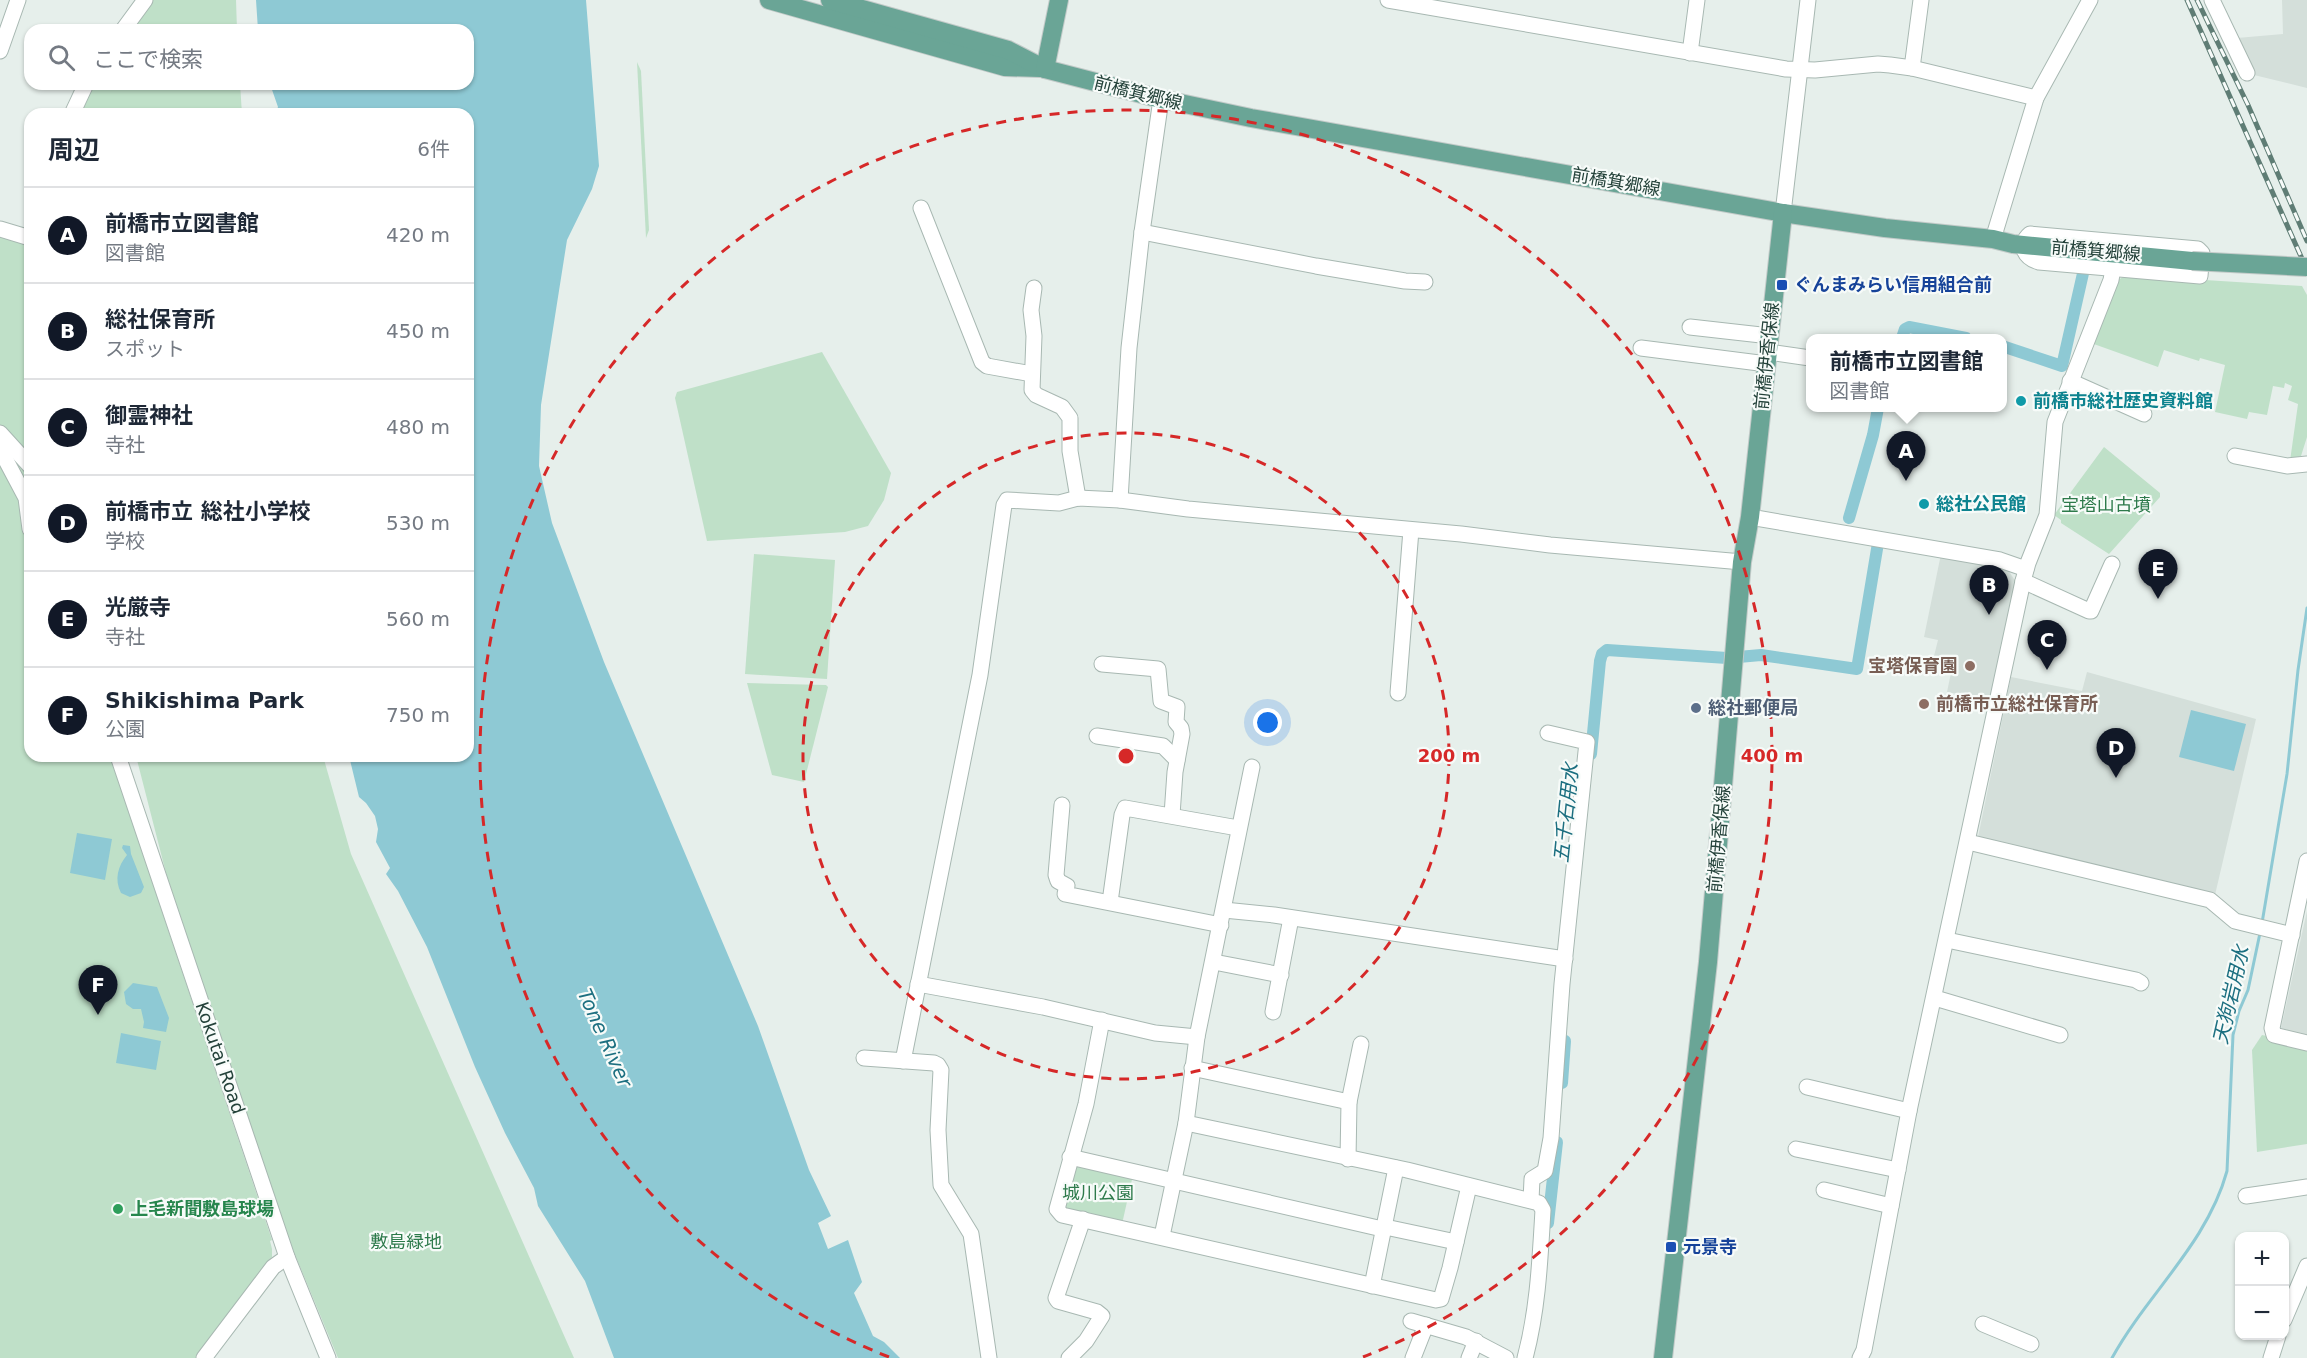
<!DOCTYPE html>
<html lang="ja">
<head>
<meta charset="utf-8">
<style>
  body { margin:0; font-family:"DejaVu Sans","Noto Sans JP",sans-serif; background:#f2f2f3; color:#1f2937 }
  .controls { position:absolute; right:18px; bottom:18px; display:grid; overflow:hidden; border-radius:12px; box-shadow:0 2px 4px #0004 }
  .controls button { width:54px; height:54px; display:grid; place-items:center; padding:0; border:0; border-bottom:2px solid #e0e1e3; background:#fff; color:#1f2937; font:30px sans-serif }
  .you { position:absolute; left:1268px; top:723px; width:21px; height:21px; margin:-15px; border:4px solid #fff; border-radius:50%; background:#1a73e8; box-shadow:0 0 0 9px #1a73e833 }
  .badge { display:grid; place-items:center; width:39px; height:39px; border-radius:50%; background:#111827; color:#fff; font-size:20px; font-weight:700 }
  .pin { position:absolute; translate:-50% -50px; filter:drop-shadow(0 2px 3px #0008) }
  .pin::after { content:''; position:absolute; top:32px; width:21px; height:18px; background:inherit; clip-path:polygon(0 0,100% 0,50% 100%) }
  .popup { position:absolute; left:1806px; top:334px; width:201px; height:78px; box-sizing:border-box; display:grid; place-content:center; border-radius:12px; background:#fff; filter:drop-shadow(0 2px 4px #0005); font-size:20px; white-space:nowrap; color:#747a83 }
  .popup b { font-size:22px; color:#1f2937 }
  .popup::after { content:''; position:absolute; left:50%; top:100%; margin-left:-12px; border:12px solid transparent; border-top-color:#fff }
  .list { margin:0; padding:0; list-style:none }
  h2 { display:flex; justify-content:space-between; align-items:center; height:78px; margin:0; padding:0 24px; font-size:26px }
  h2 small { font-size:20px; font-weight:400; color:#747a83 }
  .list li { display:grid; grid-template-columns:39px 1fr auto; gap:18px; align-items:center; box-sizing:border-box; height:96px; padding:0 24px; border-top:2px solid #e0e1e3 }
  .list b { display:block; font-size:22px; white-space:nowrap }
  .list p { margin:0; font-size:20px; white-space:nowrap; color:#747a83 }
  .list em { font-size:20px; font-style:normal; color:#747a83 }
  .icon { flex:none; width:33px; height:33px; fill:none; stroke:currentColor; stroke-width:2; stroke-linecap:round; stroke-linejoin:round }
  .map { position:relative; flex:none; width:2307px; height:1358px; overflow:hidden }
  .search { position:absolute; background:#fff; box-shadow:0 2px 4px #0004; left:24px; top:24px; width:450px; height:66px; display:flex; align-items:center; gap:15px; box-sizing:border-box; padding:0 21px; border-radius:18px; color:#747a83; font-size:22px }
  .panel { position:absolute; background:#fff; box-shadow:0 2px 4px #0004; left:24px; top:108px; width:450px; height:654px; border-radius:18px }
  .map>svg:first-child { display:block }
  .built { fill:#d4dfda }
  .green { fill:#bfe0c8 }
  .water { fill:#8ec9d4 }
  .lines { fill:none; stroke-linecap:round; stroke-linejoin:round }
  .stream { stroke:#8ec9d4; stroke-width:3 }
  .canal { stroke:#8ec9d4; stroke-width:12 }
  .minor-casing { stroke:#a8b8b2; stroke-width:17 }
  .major-casing { stroke:#c2cac8; stroke-width:20 }
  .minor { stroke:#fff; stroke-width:15 }
  .major { stroke:#6aa596; stroke-width:18 }
  .rail-casing { stroke:#5f7d75; stroke-width:5 }
  .rail { stroke:#f7fbf9; stroke-width:3; stroke-dasharray:9; stroke-linecap:butt }
  .major-bridge-casing { stroke:#c2cac8; stroke-width:20; stroke-linecap:butt }
  .major-bridge { stroke:#6aa596; stroke-width:18 }
  .ring { fill:none; stroke:#d62828; stroke-width:3; stroke-dasharray:10 8 }
  .transit-dot { fill:#1a4fb4; stroke:#f7fbf9; stroke-width:2 }
  .culture-dot { fill:#0f9aa8; stroke:#f7fbf9; stroke-width:2 }
  .education-dot { fill:#8d6e63; stroke:#f7fbf9; stroke-width:2 }
  .service-dot { fill:#5c6f8a; stroke:#f7fbf9; stroke-width:2 }
  .leisure-dot { fill:#2e9e5b; stroke:#f7fbf9; stroke-width:2 }
  .labels { text-anchor:middle; stroke-width:4.5; stroke-linejoin:round; paint-order:stroke }
  .street-label { font-size:18px; fill:#24423a; stroke:#f7fbf9 }
  .transit-label { font-size:18px; font-weight:bold; fill:#164399; stroke:#f7fbf9; text-anchor:start }
  .culture-label { font-size:18px; font-weight:bold; fill:#0d838f; stroke:#f7fbf9; text-anchor:start }
  .park-label { font-size:18px; fill:#2d7a4b; stroke:#f7fbf9 }
  .education-label { font-size:18px; font-weight:bold; fill:#785e54; stroke:#f7fbf9; text-anchor:end }
  .service-label { font-size:18px; font-weight:bold; fill:#4e5e75; stroke:#f7fbf9; text-anchor:start }
  .leisure-label { font-size:18px; font-weight:bold; fill:#27864d; stroke:#f7fbf9; text-anchor:start }
  .water-label { font-size:20px; font-style:italic; fill:#1c6f80; stroke:#f7fbf9 }
  .centre { fill:#d62828; stroke:#f7fbf9; stroke-width:3 }
  .ring-label { font-size:18px; text-anchor:middle; font-weight:bold; fill:#d62828; stroke:#f7fbf9; stroke-width:4.5; stroke-linejoin:round; paint-order:stroke }
</style>
</head>
<body>
<div class="map">
<svg width="2307" height="1358" viewBox="0 0 2307 1358">
  <rect width="100%" height="100%" fill="#e6efeb"/>
  <g class="built">
    <path d="M2282,0H2307V88L2254,75L2237,38L2283,34Z"/>
    <path d="M1941,554L1994,565L2008,570L2016,582L1990,700L1947,692L1952,668L1932,664L1938,640L1924,637Z"/>
    <path d="M2087,672L2256,719L2215,895L1978,837L2011,677L2082,691Z"/>
    <path d="M2307,911V1036L2281,1028Z"/>
  </g>
  <g class="green">
    <path d="M152,0H236L237,30H131Z"/>
    <path d="M637,62L641,71L649,230L646,238Z"/>
    <path d="M93,84H240L242,114H78Z"/>
    <path d="M0,234L30,242V756H110L272,1240L270,1241L272,1249V1257L198,1358H0Z"/>
    <path d="M2126,275L2302,286L2307,295V437L2301,456L2290,461L2298,404L2288,400L2292,386L2285,383L2284,388L2273,386L2267,415L2249,412L2247,419L2215,412L2225,365L2200,358L2199,361L2164,350L2158,367L2091,343L2115,282Z"/>
    <path d="M822,352L891,473L884,500L868,526L845,532L707,541L675,398L677,392Z"/>
    <path d="M2104,447L2160,493V497L2109,554L2061,523V520L2054,515Z"/>
    <path d="M754,554L835,560L827,679L745,674Z"/>
    <path d="M747,683L826,685L828,687L804,782L772,775Z"/>
    <path d="M136,756H323L351,854L574,1358H338L286,1233L166,873Z"/>
    <path d="M2262,1035L2307,1045V1144L2257,1152L2252,1050Z"/>
    <path d="M1073,1166L1133,1175L1122,1224L1067,1212L1063,1207Z"/>
  </g>
  <g class="water">
    <path d="M256,0H586L599,166L592,189L567,240L541,405L539,466L552,523L604,662L758,1026L809,1170L831,1216L818,1223L828,1249L848,1240L862,1282L854,1293L873,1336L884,1342L900,1358H614L585,1281L538,1206L534,1188L505,1133L475,1067L427,947L398,891L386,874L390,868L376,842L378,829L375,816L366,803L359,797L349,756H468V114H275L278,107L270,84H468V30H258Z"/>
    <path d="M2191,710L2246,724L2234,771L2179,757Z"/>
    <path d="M77,833L112,839L105,880L70,873Z"/>
    <path d="M123,845L130,846L131,854L144,887L141,893L130,897L121,893C114,879 118,866 127,855L122,848Z"/>
    <path d="M133,983L157,987L169,1018L166,1032L143,1028L144,1022L141,1009H133L126,1004L124,992Z"/>
    <path d="M121,1033L161,1041L156,1070L116,1063Z"/>
  </g>
  <g class="lines">
    <g class="stream">
      <path d="M2262,923L2287,774L2298,670L2307,608"/>
      <path d="M2112,1358C2147,1294 2207,1244 2227,1171L2233,1035L2239,1011L2248,990L2260,933"/>
    </g>
    <g class="canal">
      <path d="M1902,338L1905,329L1909,327L1966,338"/>
      <path d="M2002,346L2062,366L2084,269"/>
      <path d="M1849,518L1873,435L1878,408"/>
      <path d="M1591,754L1600,661L1602,654L1607,650L1727,658L1761,655L1857,669L1878,543"/>
      <path d="M1562,1083L1565,1041"/>
      <path d="M1548,1223L1557,1142"/>
    </g>
    <defs>
      <g id="minor">
        <path d="M1388,0L1786,69L1815,70L1878,64L1890,65L1912,68L2036,98"/>
        <path d="M2212,0L2247,73"/>
        <path d="M123,30L145,0"/>
        <path d="M0,51L18,0"/>
        <path d="M1690,53L1697,0"/>
        <path d="M1912,68L1921,0"/>
        <path d="M72,114L86,84"/>
        <path d="M921,208L982,362L987,366L1032,374"/>
        <path d="M1783,213L1808,0"/>
        <path d="M0,229L30,238"/>
        <path d="M1142,232L1316,266L1405,281L1425,282"/>
        <path d="M2030,234L2198,249L2202,253L2200,276L2039,262C2025,258 2017,245 2030,234Z"/>
        <path d="M1993,239L2036,98L2090,0"/>
        <path d="M1034,288L1031,310L1034,336L1032,390L1036,395L1062,407L1070,418V451L1078,498"/>
        <path d="M1690,327L1770,336"/>
        <path d="M1641,348L1767,364"/>
        <path d="M1768,352L1810,358"/>
        <path d="M2070,381L2144,414"/>
        <path d="M0,433L30,466"/>
        <path d="M0,449L26,498L30,529"/>
        <path d="M2235,456L2287,466L2307,464"/>
        <path d="M1120,500L1129,348L1142,232L1161,99"/>
        <path d="M1750,517L2000,560L2026,569"/>
        <path d="M2023,581L2089,611H2091L2112,564"/>
        <path d="M1102,664L1158,669L1161,701L1177,707L1176,722L1181,728L1182,734L1175,772L1172,815"/>
        <path d="M1398,693L1411,530"/>
        <path d="M1097,736L1163,746L1177,760"/>
        <path d="M118,756L287,1257L328,1358"/>
        <path d="M1062,805L1056,875L1058,881L1067,886L1065,894L1221,925"/>
        <path d="M1968,842L2210,900L2235,921L2292,935"/>
        <path d="M2307,861L2272,1028L2274,1035L2307,1043"/>
        <path d="M1110,902L1122,815L1125,808L1238,828"/>
        <path d="M1224,910L1274,915L1565,959"/>
        <path d="M1947,940L2136,980L2141,983"/>
        <path d="M1214,962L1281,975"/>
        <path d="M918,984L1043,1007L1155,1033L1197,1037"/>
        <path d="M1935,998L2060,1035"/>
        <path d="M1273,1012L1291,918"/>
        <path d="M1102,1020L1086,1104L1057,1209L1062,1215L1436,1300L1441,1299L1450,1268L1469,1186"/>
        <path d="M864,1058L934,1063L938,1065L941,1070L938,1130L941,1185L971,1234L989,1358"/>
        <path d="M903,1061L980,675L1004,505L1007,500L1059,503L1078,498L1120,500L1188,509L1461,534L1550,545L1742,562"/>
        <path d="M1192,1068L1349,1102L1348,1159"/>
        <path d="M1807,1087L1909,1111"/>
        <path d="M1349,1102L1361,1044"/>
        <path d="M1186,1123L1407,1170L1539,1203L1543,1210C1540,1260 1538,1309 1525,1358"/>
        <path d="M1796,1149L1898,1170"/>
        <path d="M1070,1157L1378,1228H1390L1456,1242"/>
        <path d="M1824,1190L1891,1206"/>
        <path d="M2246,1196L2307,1187"/>
        <path d="M1531,1200L1532,1179L1545,1171L1551,1138L1562,984L1587,742L1548,733"/>
        <path d="M1162,1236L1186,1123L1197,1037L1252,767"/>
        <path d="M1372,1286L1396,1168"/>
        <path d="M2284,1320L2307,1266"/>
        <path d="M1411,1321L1466,1337L1506,1358"/>
        <path d="M1983,1324L2031,1344"/>
        <path d="M204,1358L273,1267L287,1257"/>
        <path d="M1069,1358L1086,1341L1102,1316L1097,1312L1058,1301L1056,1298L1083,1219"/>
        <path d="M1413,1358L1426,1325"/>
        <path d="M1469,1358L1476,1341"/>
        <path d="M1860,1358L1864,1350L1909,1111L2023,581L2028,563L2047,515L2055,422L2111,280L2113,269"/>
        <path d="M2271,1358L2278,1336"/>
      </g>
      <g id="major">
        <path d="M769,0L1005,67L1040,68"/>
        <path d="M830,0L1008,50L1045,69L1161,99L1251,118L1783,213L1885,228L1993,239L2013,244L2192,261"/>
        <path d="M1045,69L1059,0"/>
        <path d="M1663,1358L1708,962L1742,562L1750,517L1783,213"/>
      </g>
    </defs>
    <use href="#minor" class="minor-casing"/>
    <use href="#major" class="major-casing"/>
    <use href="#minor" class="minor"/>
    <use href="#major" class="major"/>
    <defs>
      <g id="rail">
        <path d="M2187,0L2307,270"/>
        <path d="M2197,0L2248,105L2307,241"/>
      </g>
    </defs>
    <use href="#rail" class="rail-casing"/>
    <use href="#rail" class="rail"/>
    <defs>
      <path id="major-bridge" d="M2192,261L2307,267"/>
    </defs>
    <use href="#major-bridge" class="major-bridge-casing"/>
    <use href="#major-bridge" class="major-bridge"/>
  </g>
  <g class="ring">
    <circle cx="1126" cy="756" r="323"/>
    <path d="M889 1357A646 646 0 1 1 1363 1357"/>
  </g>
  <g class="transit-dot">
    <rect x="1776" y="279" width="12" height="12" rx="3"/>
    <rect x="1665" y="1241" width="12" height="12" rx="3"/>
  </g>
  <g class="culture-dot">
    <circle cx="2021" cy="401" r="6"/>
    <circle cx="1924" cy="504" r="6"/>
  </g>
  <g class="education-dot">
    <circle cx="1970" cy="666" r="6"/>
    <circle cx="1924" cy="704" r="6"/>
  </g>
  <circle class="service-dot" cx="1696" cy="708" r="6"/>
  <circle class="leisure-dot" cx="118" cy="1209" r="6"/>
  <g class="labels">
    <g class="street-label">
      <text transform="translate(1138 93) rotate(14)" y="6">前橋箕郷線</text>
      <text transform="translate(1616 182) rotate(10)" y="6">前橋箕郷線</text>
      <text transform="translate(2096 251) rotate(5)" y="6">前橋箕郷線</text>
      <text transform="translate(1767 356) rotate(-84)" y="6">前橋伊香保線</text>
      <text transform="translate(1719 839) rotate(-85)" y="6">前橋伊香保線</text>
      <text transform="translate(220 1058) rotate(71)" y="6">Kokutai Road</text>
    </g>
    <g class="transit-label">
      <text x="1794" y="291">ぐんまみらい信用組合前</text>
      <text x="1683" y="1253">元景寺</text>
    </g>
    <g class="culture-label">
      <text x="2033" y="407">前橋市総社歴史資料館</text>
      <text x="1936" y="510">総社公民館</text>
    </g>
    <g class="park-label">
      <text x="2106" y="511">宝塔山古墳</text>
      <text x="1098" y="1199">城川公園</text>
      <text x="406" y="1248">敷島緑地</text>
    </g>
    <g class="education-label">
      <text x="1958" y="672">宝塔保育園</text>
      <text x="1936" y="710" text-anchor="start">前橋市立総社保育所</text>
    </g>
    <g class="service-label">
      <text x="1708" y="714">総社郵便局</text>
    </g>
    <g class="leisure-label">
      <text x="130" y="1215">上毛新聞敷島球場</text>
    </g>
    <g class="water-label">
      <text transform="translate(1566 813) rotate(-84)" y="7">五千石用水</text>
      <text transform="translate(2231 995) rotate(-77)" y="7">天狗岩用水</text>
      <text transform="translate(605 1038) rotate(66)" y="7">Tone River</text>
    </g>
  </g>
  <circle cx="1126" cy="756" r="9" class="centre"/>
  <g class="ring-label">
    <text x="1449" y="762">200 m</text>
    <text x="1772" y="762">400 m</text>
  </g>
</svg>
<div class="controls">
<button>+</button>
<button>−</button>
</div>
<div class="you"></div>
<div class="pin badge" style="left:1906px;top:481px">A</div>
<div class="popup"><b>前橋市立図書館</b>図書館</div>
<div class="pin badge" style="left:1989px;top:615px">B</div>
<div class="pin badge" style="left:2047px;top:670px">C</div>
<div class="pin badge" style="left:2116px;top:778px">D</div>
<div class="pin badge" style="left:2158px;top:599px">E</div>
<div class="pin badge" style="left:98px;top:1015px">F</div>
<div class="search"><svg class="icon" aria-label="search" viewBox="0 0 24 24"><circle cx="10" cy="10" r="6"/><path d="M15 15l6 6"/></svg>ここで検索</div>
<section class="panel">
<h2>周辺<small>6件</small></h2>
<ul class="list">
<li><span class="badge">A</span><div><b>前橋市立図書館</b><p>図書館</p></div><em>420 m</em></li>
<li><span class="badge">B</span><div><b>総社保育所</b><p>スポット</p></div><em>450 m</em></li>
<li><span class="badge">C</span><div><b>御霊神社</b><p>寺社</p></div><em>480 m</em></li>
<li><span class="badge">D</span><div><b>前橋市立 総社小学校</b><p>学校</p></div><em>530 m</em></li>
<li><span class="badge">E</span><div><b>光厳寺</b><p>寺社</p></div><em>560 m</em></li>
<li><span class="badge">F</span><div><b>Shikishima Park</b><p>公園</p></div><em>750 m</em></li>
</ul>
</section>
</div>
</body>
</html>
